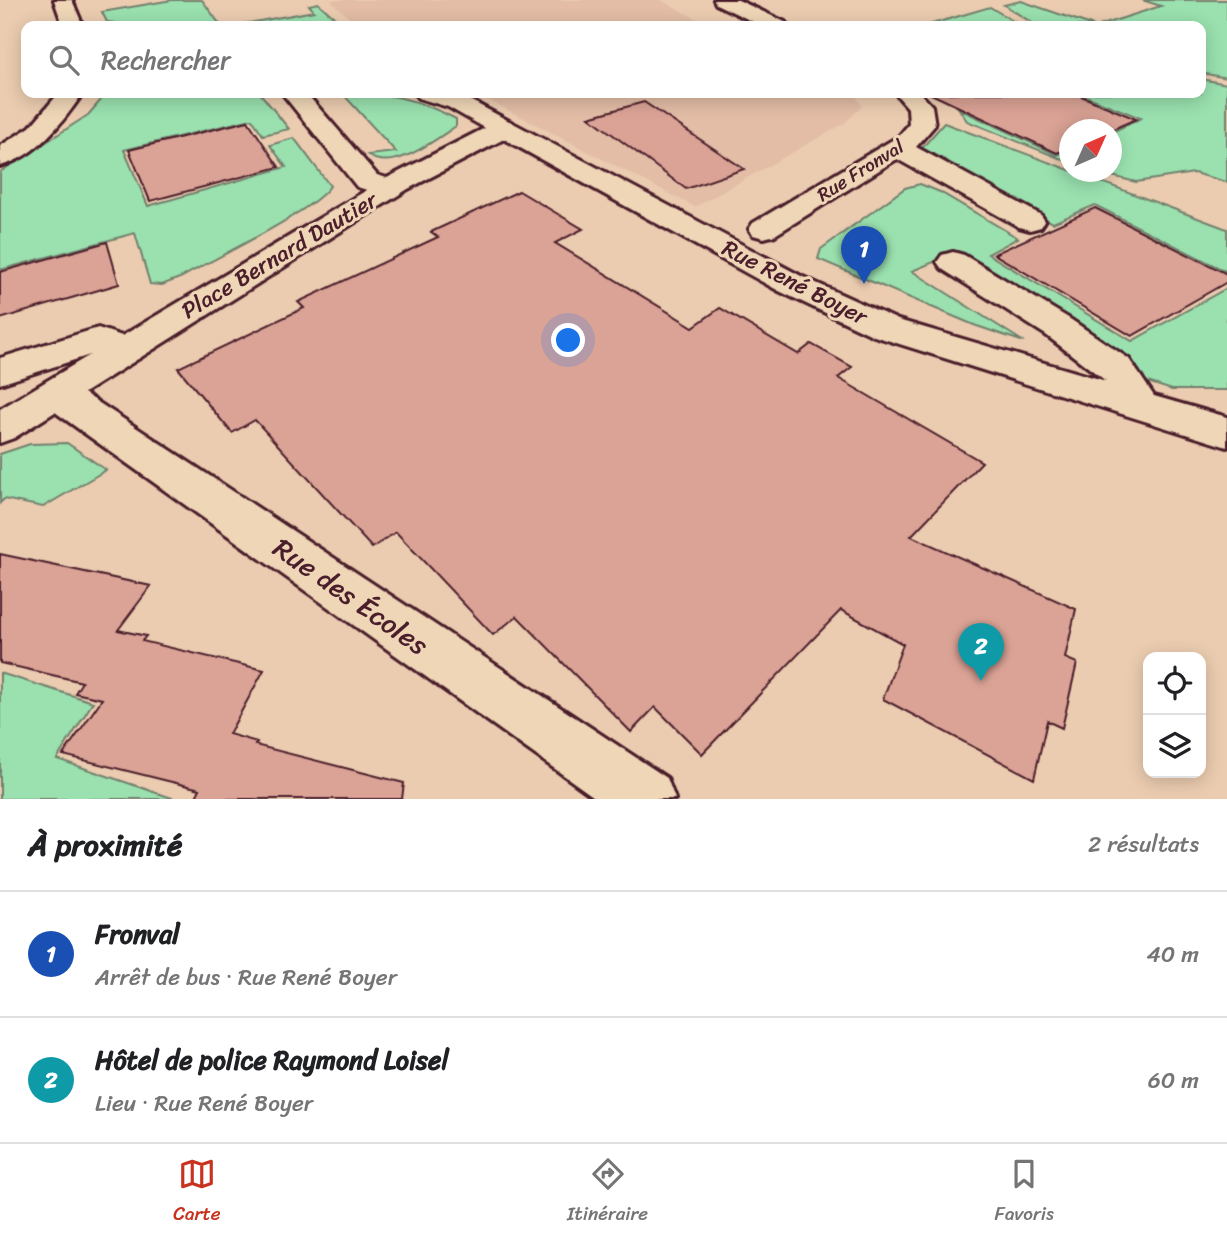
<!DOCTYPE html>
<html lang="fr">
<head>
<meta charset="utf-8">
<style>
  body { margin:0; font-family:Sriracha,sans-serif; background:#f6f6f6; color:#202124 }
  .controls { position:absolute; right:21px; bottom:21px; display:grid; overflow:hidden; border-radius:14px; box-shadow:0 4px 18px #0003 }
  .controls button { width:63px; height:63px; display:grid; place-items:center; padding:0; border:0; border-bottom:2px solid #e0e0e0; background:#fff; color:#202124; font:35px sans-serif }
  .compass { position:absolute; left:1059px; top:119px; width:63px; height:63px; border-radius:50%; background:#fff; box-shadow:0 4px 18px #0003; rotate:45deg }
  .you { position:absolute; left:569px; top:341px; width:24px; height:24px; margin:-18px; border:5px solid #fff; border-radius:50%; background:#1a73e8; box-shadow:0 0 0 10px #1a73e833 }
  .badge { display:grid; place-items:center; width:46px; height:46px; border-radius:50%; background:#c8321e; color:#fff; font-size:23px; font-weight:700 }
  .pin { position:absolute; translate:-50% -58px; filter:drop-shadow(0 2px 4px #0008) }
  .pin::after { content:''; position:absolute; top:37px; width:24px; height:21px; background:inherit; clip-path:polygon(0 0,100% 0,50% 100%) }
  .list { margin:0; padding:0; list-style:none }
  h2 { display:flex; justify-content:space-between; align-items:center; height:91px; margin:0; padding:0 28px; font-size:30px }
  h2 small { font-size:23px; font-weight:400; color:#757577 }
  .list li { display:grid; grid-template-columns:46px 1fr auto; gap:21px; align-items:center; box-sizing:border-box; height:126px; padding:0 28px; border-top:2px solid #e0e0e0 }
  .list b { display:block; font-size:26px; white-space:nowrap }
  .list p { margin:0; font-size:23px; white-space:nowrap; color:#757577 }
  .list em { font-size:23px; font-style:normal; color:#757577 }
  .icon { flex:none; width:38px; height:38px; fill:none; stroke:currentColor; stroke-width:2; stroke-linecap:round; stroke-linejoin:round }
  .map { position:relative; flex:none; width:1227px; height:799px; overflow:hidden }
  .search { position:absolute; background:#fff; box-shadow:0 4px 18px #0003; left:21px; right:21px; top:21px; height:77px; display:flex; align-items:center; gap:18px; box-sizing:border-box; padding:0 24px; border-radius:14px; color:#757577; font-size:26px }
  .sheet { height:343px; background:#fff }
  nav { display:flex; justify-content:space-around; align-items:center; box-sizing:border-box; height:98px; border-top:2px solid #e0e0e0; background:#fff; font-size:19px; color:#757577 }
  nav a { display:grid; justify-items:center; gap:4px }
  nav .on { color:#c8321e }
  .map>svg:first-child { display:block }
  .built { fill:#e3bda6 }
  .green { fill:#9ae1af; stroke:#72806d; stroke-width:2 }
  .building { fill:#dba396; stroke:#4a1f2b; stroke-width:2 }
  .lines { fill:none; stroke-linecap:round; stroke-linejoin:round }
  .minor-casing { stroke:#4a1f2b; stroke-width:6 }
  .minor { fill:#efd6b7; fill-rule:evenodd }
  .labels { text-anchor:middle; stroke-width:6; stroke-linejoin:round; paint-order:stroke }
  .far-street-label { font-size:19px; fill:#4a1f2b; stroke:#efd6b7 }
  .street-label { font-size:23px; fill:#4a1f2b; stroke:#efd6b7 }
  .near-street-label { font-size:28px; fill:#4a1f2b; stroke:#efd6b7 }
</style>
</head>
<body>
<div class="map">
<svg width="1227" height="799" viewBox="0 0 1227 799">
  <rect width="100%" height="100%" fill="#ebccb0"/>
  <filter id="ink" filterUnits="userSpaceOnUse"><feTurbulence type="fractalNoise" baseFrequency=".0143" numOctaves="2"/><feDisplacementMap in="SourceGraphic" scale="14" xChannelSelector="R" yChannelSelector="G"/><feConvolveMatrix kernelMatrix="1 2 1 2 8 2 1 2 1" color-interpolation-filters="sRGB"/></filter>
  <g filter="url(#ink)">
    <g class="built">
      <path d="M330,0H661L710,26H358Z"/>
      <path d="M475,93H854L862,106L845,123L695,207Z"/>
    </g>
    <g class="green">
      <path d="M172,0H202L221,26H138L107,22L102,12Z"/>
      <path d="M1142,0H1227V78L1201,73V26H1098L1161,6Z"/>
      <path d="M1021,1L1094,26H1037L1004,5Z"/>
      <path d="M318,3L344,26H232L314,11L309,5Z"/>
      <path d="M990,7L1021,26H925Z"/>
      <path d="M1201,79L1227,84V182L1194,173L1136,182L1095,172H1112V132L1141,118L1078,93H1201Z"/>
      <path d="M107,93H260L289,129L263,135L252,119L124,150L148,206L286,167L270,145L294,138L330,186C314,211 213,259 182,277L162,285L150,284L135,233L0,270V172L88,115Z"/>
      <path d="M342,93C389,93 413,97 456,119V126C435,140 392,174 368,155L396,152Z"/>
      <path d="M959,109L1057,155L1069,150V162L967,121Z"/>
      <path d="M944,123L1227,229V272L1095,205L1053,223L925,154L921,149Z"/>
      <path d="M920,184L940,192L1018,238L988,254L1132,341L1227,288V390H1172L1083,361L1077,351L936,261L912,271L1024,342L974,325L818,259L821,249L905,188Z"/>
      <path d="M67,443L106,470L43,507L4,499L0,503V454L30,444Z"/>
      <path d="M0,673L93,702L57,759L175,799H0Z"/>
    </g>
    <g class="building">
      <path d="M929,93H1074L1136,119L1111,130H1069V148L1057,153Z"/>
      <path d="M644,102L744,169L686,189L589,117Z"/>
      <path d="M248,121L279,167L150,201L129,150Z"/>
      <path d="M519,191L583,229L555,243L693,327L720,308L798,354L811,344L852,367L838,378L982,462L911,536L1076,609L1065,658L1077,663L1062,728L1047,721L1034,779L883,699L903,644L841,610L702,754L655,707L631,732L517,616L493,635L396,532L372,548L255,420L232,433L178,368L304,308L298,302L438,237L431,232Z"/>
      <path d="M1095,208L1227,274V282L1132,336L994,254Z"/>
      <path d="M107,242L119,284L0,319V272Z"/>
      <path d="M0,554L151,586L118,630L146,636L142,641L264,670L229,734L257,742L255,745L404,783L402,799H195L200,789L63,755L102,699L75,693L82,682L0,663Z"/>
    </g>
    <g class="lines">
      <defs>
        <g id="minor">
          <path d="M54,0H72L83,26H63Z"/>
          <path d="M714,0H738L785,22L788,26H762L716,4Z"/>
          <path d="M59,93H83C63,122 36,157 0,166V146L30,127Z"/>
          <path d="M282,93H306L377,175L387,178L485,128L448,107L418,98L414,93H450L464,97L803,277L898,320L1106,381L1046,335L942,269L937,262L942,255L953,252L964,255L1070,319L1129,359L1154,396L1227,417V447L874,336L779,291L504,139L408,189L84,393L667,778L675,799H597L55,412L14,438L0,443V409L90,355L0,384V358L98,328L122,336L367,190L357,187Z"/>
          <path d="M895,93H920L932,106L935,125L916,147L1041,215L1045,221L1041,227L1030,230L1019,227L897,159L775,235L764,238L753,235L749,229L753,223L899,136L909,124L908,108Z"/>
        </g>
      </defs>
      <use href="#minor" class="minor-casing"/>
      <use href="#minor" class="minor"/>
    </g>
  </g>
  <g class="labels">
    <g class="far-street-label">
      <text transform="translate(860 170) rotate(-32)" y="7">Rue Fronval</text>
    </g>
    <g class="street-label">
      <text transform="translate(279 255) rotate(-31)" y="8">Place Bernard Dautier</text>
      <text transform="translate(795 282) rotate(27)" y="8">Rue René Boyer</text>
    </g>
    <g class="near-street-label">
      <text transform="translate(351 596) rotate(35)" y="10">Rue des Écoles</text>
    </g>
  </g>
</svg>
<div class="controls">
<button><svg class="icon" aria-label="locate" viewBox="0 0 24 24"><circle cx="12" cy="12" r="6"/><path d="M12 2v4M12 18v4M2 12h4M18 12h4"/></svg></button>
<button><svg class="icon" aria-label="layers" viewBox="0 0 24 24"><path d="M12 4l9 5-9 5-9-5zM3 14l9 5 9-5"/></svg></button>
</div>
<svg class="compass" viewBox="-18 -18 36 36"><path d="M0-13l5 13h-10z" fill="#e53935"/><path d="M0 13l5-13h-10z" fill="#757577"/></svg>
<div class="you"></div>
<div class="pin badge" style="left:864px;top:284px;background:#1a4fb4">1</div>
<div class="pin badge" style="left:981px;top:681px;background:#0f9aa8">2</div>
<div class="search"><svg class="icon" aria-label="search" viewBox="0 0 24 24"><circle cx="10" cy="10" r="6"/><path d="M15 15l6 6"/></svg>Rechercher</div>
</div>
<section class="sheet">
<h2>À proximité<small>2 résultats</small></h2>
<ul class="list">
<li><span class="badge" style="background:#1a4fb4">1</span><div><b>Fronval</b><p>Arrêt de bus · Rue René Boyer</p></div><em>40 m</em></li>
<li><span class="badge" style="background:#0f9aa8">2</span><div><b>Hôtel de police Raymond Loisel</b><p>Lieu · Rue René Boyer</p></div><em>60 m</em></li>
</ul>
</section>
<nav>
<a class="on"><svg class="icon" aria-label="map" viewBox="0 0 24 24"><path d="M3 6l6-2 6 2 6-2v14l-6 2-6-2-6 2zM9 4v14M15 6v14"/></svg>Carte</a>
<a><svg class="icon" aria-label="directions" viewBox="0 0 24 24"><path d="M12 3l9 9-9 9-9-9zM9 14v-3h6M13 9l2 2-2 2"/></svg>Itinéraire</a>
<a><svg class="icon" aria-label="saved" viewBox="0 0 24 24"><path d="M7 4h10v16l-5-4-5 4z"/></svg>Favoris</a>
</nav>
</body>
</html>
